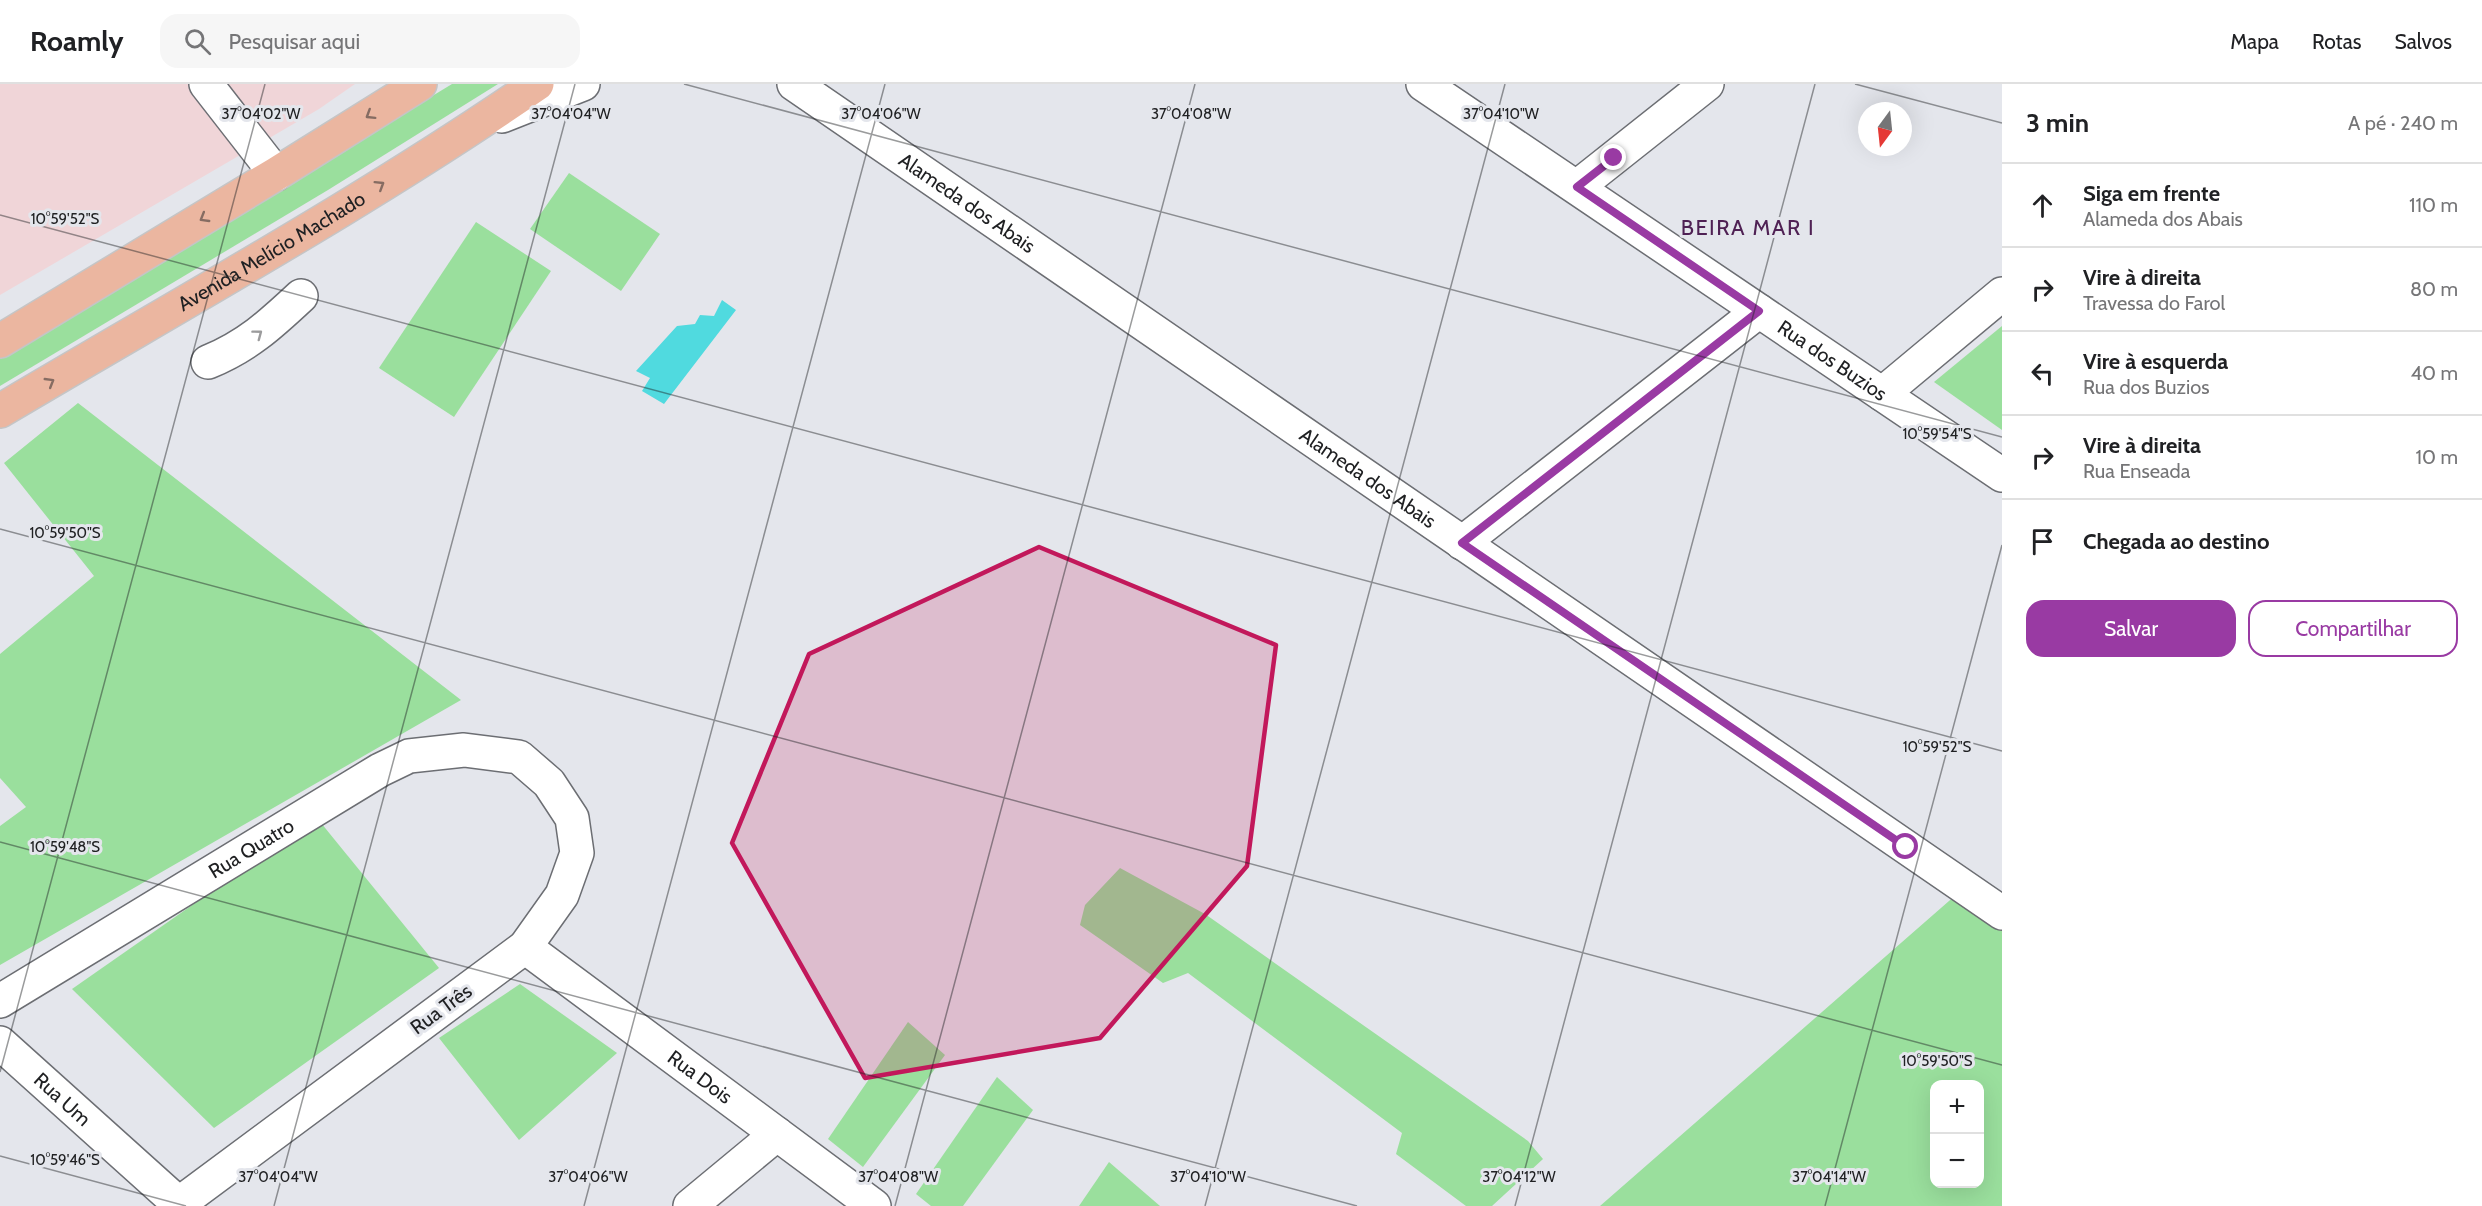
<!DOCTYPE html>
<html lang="pt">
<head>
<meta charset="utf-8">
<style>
  body { margin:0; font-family:Cabin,sans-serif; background:#f6f6f6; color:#202124 }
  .controls { position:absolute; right:18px; bottom:18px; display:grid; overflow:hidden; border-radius:12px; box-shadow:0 6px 24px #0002 }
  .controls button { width:54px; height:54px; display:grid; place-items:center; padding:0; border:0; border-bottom:2px solid #e0e0e0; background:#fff; color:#202124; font:30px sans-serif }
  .compass { position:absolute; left:1858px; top:18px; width:54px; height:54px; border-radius:50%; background:#fff; box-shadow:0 6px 24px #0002; rotate:195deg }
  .stop { position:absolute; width:18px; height:18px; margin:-14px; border:4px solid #993aa3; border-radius:50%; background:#fff }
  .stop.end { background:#993aa3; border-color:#fff; box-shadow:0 2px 6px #0008 }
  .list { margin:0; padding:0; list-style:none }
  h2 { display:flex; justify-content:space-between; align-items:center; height:78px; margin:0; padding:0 24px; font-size:26px }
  h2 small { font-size:20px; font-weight:400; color:#757577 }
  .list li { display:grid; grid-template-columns:39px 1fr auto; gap:18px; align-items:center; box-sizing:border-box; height:84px; padding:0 24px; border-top:2px solid #e0e0e0 }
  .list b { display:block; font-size:22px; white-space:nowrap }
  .list p { margin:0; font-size:20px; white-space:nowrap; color:#757577 }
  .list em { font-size:20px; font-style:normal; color:#757577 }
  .actions { display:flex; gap:12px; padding:18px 24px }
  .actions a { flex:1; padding:14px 0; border:2px solid #993aa3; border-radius:18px; text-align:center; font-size:21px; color:#993aa3 }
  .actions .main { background:#993aa3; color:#fff }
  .icon { flex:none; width:33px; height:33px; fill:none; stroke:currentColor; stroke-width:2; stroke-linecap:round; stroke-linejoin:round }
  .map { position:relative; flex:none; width:2002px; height:1122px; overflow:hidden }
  header { display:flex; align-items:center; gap:36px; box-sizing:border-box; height:84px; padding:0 30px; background:#fff; border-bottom:2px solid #e0e0e0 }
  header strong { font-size:28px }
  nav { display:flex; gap:33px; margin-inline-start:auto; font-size:21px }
  .search { width:420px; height:54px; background:#f6f6f6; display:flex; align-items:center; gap:15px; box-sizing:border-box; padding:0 21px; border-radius:18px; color:#757577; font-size:22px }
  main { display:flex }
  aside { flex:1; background:#fff }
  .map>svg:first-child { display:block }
  .industrial { fill:#f0d5d8 }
  .green { fill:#9adf9d; fill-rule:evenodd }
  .water { fill:#50dadf }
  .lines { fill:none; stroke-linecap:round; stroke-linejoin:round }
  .minor-casing { stroke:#6c6e73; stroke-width:36 }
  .major-casing { stroke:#c5c5c6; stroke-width:36 }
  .minor { stroke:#fff; stroke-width:33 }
  .major { stroke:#ebb6a0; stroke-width:33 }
  .oneway { stroke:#866c62 }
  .oneway2 { stroke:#9b9b9c }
  .route { stroke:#993aa3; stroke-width:8 }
  .marked { fill:#c2185b; fill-opacity:0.2; stroke:#c2185b; stroke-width:4.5; stroke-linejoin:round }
  .ticks { fill:none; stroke:#202123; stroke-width:1.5; stroke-opacity:0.45 }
  .labels { text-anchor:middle; stroke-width:6; stroke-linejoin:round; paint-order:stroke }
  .street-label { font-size:20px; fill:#202123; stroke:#e4e6ec }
  .quarter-label { font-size:22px; letter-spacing:1.5px; fill:#4f2154; stroke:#e4e6ec }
  .ticks-label { font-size:15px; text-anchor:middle; fill:#202123; stroke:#e4e6ec; stroke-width:6; stroke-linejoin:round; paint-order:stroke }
</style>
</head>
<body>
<header>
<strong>Roamly</strong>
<div class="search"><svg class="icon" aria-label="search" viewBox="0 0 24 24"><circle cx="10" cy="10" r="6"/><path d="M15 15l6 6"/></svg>Pesquisar aqui</div>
<nav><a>Mapa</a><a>Rotas</a><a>Salvos</a></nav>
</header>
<main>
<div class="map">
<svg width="2002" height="1122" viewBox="0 0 2002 1122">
  <rect width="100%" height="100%" fill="#e4e6ec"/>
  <path class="industrial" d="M0,0H355L319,25L0,211Z"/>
  <g class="green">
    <path d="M452,0H498L328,106L0,302V275Z"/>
    <path d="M569,89L660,150L621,207L530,145Z"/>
    <path d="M476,138L551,187L454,333L379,284Z"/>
    <path d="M2002,242V346L1934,298Z"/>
    <path d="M78,319L461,616L0,881V742L26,723L0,694V570L94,492L4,379Z"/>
    <path d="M317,734L439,884L214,1044L72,905Z"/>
    <path d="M1120,784L1205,830L1528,1057L1543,1075L1492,1122H1466L1396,1070L1402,1049L1188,889L1163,899L1080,841L1085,821Z"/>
    <path d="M1957,810L2002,841V1122H1600ZM1934,1000H1980V1100H1934Z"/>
    <path d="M520,900L617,969L519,1056L439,954Z"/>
    <path d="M908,938L945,971L863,1083L828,1055Z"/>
    <path d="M997,993L1033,1026L963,1122H931L916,1110Z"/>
    <path d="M1109,1078L1160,1122H1079Z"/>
  </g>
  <path class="water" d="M722,216L736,226L664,320L642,307L650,294L636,287L677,242L695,240L700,231L714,232Z"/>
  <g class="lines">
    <defs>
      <g id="minor">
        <path d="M206,0L276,90"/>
        <path id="s1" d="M794,0L2002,829"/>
        <path id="s2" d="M1423,0L2002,391"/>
        <path d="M502,32L583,0"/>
        <path d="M1577,103L1707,0"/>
        <path d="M208,278C247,262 270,241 301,212"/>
        <path d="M1882,310L2002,210"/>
        <path d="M1462,459L1759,227"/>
        <path id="s3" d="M525,863L874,1122"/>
        <path id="s4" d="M0,917L380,686L409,672L464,666L519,673L549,699L572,734L577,769L562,811L525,863L176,1122"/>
        <path id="s5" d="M0,959L179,1120"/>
        <path d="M690,1122L777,1050"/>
      </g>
      <g id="major">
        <path d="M0,257L276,90L420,0"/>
        <path id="s6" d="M0,327C180,220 364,119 537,0"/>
      </g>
    </defs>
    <use href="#minor" class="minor-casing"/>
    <use href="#major" class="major-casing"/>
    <use href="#minor" class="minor"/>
    <use href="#major" class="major"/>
  </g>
  <defs><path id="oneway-chevron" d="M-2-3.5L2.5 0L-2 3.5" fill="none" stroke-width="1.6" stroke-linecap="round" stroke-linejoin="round" transform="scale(1.5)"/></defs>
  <g class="oneway">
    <use href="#oneway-chevron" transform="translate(370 31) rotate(148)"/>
    <use href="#oneway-chevron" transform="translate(380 101) rotate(-32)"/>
    <use href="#oneway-chevron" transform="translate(204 134) rotate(149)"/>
    <use href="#oneway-chevron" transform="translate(50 298) rotate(-31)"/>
  </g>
  <use class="oneway2" href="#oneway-chevron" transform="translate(258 250) rotate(-37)"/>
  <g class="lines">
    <path class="route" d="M1614,74L1577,103L1759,227L1462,459L1906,763"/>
  </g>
  <path class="marked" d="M1039,463L1276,561L1247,782L1100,954L865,994L732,759L809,570Z"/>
  <path class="ticks" d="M684,0L2002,353M1855,0L2002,39M0,131L2002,667M0,445L2002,981M0,758L1357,1122M0,988L265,0M0,1072L186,1122M274,1122L575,0M584,1122L885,0M895,1122L1195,0M1205,1122L1505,0M1515,1122L1815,0M1825,1122L2002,461"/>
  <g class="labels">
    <g class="street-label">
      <text dy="7" stroke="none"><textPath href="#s1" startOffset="210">Alameda dos Abais</textPath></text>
      <text dy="7" stroke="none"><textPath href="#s6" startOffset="315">Avenida Melício Machado</textPath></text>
      <text dy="7" stroke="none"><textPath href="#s2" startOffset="494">Rua dos Buzios</textPath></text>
      <text dy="7" stroke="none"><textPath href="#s1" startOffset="696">Alameda dos Abais</textPath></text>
      <text dy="7" stroke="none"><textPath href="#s4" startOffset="294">Rua Quatro</textPath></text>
      <text transform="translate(441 925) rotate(-36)" y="7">Rua Três</text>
      <text dy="7" stroke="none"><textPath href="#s3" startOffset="218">Rua Dois</textPath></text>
      <text dy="7" stroke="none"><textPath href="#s5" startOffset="84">Rua Um</textPath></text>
    </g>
    <g class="quarter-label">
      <text x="1748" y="151">BEIRA MAR I</text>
    </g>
  </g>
  <g class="ticks-label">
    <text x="261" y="35">37°04'02"W</text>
    <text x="571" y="35">37°04'04"W</text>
    <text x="881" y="35">37°04'06"W</text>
    <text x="1191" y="35">37°04'08"W</text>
    <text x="1501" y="35">37°04'10"W</text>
    <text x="65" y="140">10°59'52"S</text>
    <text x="1937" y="355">10°59'54"S</text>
    <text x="65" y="454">10°59'50"S</text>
    <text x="1937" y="668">10°59'52"S</text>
    <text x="65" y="768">10°59'48"S</text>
    <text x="1937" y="982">10°59'50"S</text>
    <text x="65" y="1081">10°59'46"S</text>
    <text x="278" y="1098">37°04'04"W</text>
    <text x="588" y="1098">37°04'06"W</text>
    <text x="898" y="1098">37°04'08"W</text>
    <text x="1208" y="1098">37°04'10"W</text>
    <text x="1519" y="1098">37°04'12"W</text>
    <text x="1829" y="1098">37°04'14"W</text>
  </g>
</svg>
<div class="controls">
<button>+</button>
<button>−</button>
</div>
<svg class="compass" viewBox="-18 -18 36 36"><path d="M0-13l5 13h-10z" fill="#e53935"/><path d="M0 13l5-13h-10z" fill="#757577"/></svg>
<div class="stop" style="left:1906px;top:763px"></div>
<div class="stop end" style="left:1614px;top:74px"></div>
</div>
<aside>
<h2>3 min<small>A pé · 240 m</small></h2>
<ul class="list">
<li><svg class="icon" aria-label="ahead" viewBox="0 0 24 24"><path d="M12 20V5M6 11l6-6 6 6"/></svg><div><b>Siga em frente</b><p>Alameda dos Abais</p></div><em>110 m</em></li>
<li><svg class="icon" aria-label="right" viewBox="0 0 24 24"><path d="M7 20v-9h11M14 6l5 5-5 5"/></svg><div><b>Vire à direita</b><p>Travessa do Farol</p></div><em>80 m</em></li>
<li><svg class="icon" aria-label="left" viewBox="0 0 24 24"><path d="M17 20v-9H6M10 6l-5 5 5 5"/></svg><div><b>Vire à esquerda</b><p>Rua dos Buzios</p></div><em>40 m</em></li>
<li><svg class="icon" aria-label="right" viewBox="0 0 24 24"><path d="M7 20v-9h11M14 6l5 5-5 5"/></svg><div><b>Vire à direita</b><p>Rua Enseada</p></div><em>10 m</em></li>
<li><svg class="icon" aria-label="arrive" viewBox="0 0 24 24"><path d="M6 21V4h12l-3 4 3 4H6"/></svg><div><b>Chegada ao destino</b></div></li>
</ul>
<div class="actions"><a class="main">Salvar</a><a>Compartilhar</a></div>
</aside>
</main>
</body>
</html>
